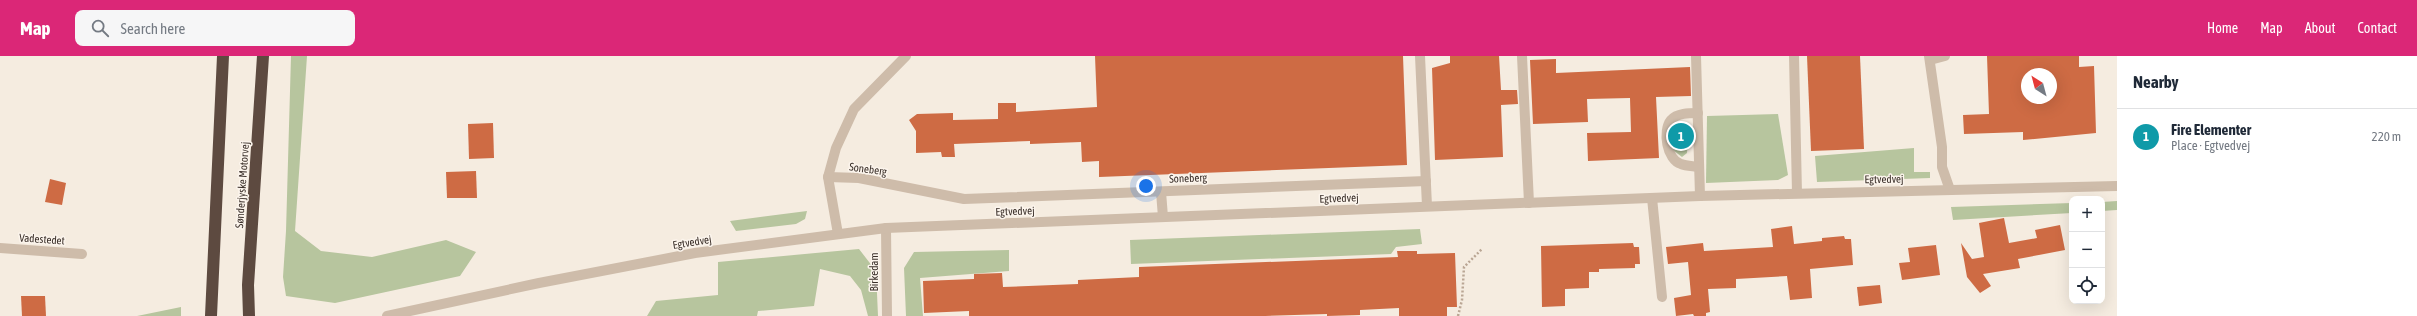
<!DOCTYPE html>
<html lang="en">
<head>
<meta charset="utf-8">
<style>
  body { margin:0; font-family:"Asap Condensed",sans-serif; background:#f6f6f7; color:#1f2937 }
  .controls { position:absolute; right:12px; bottom:12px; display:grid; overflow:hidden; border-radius:8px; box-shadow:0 4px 16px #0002 }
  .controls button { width:36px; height:36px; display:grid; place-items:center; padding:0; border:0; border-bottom:1px solid #e0e1e3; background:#fff; color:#1f2937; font:20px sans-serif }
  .compass { position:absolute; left:2021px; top:12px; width:36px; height:36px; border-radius:50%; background:#fff; box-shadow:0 4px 16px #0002; rotate:324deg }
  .you { position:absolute; left:1146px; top:130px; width:14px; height:14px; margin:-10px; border:3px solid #fff; border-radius:50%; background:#1a73e8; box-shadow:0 0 0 6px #1a73e833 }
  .badge { display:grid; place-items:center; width:26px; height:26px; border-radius:50%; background:#db2777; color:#fff; font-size:13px; font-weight:700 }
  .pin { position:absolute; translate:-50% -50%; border:2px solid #fff; box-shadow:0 1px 4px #0006 }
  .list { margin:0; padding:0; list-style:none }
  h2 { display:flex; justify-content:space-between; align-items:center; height:52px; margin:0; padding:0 16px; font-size:17px }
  h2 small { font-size:13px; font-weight:400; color:#747a83 }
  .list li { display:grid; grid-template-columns:26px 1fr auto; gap:12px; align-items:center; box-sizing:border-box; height:56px; padding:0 16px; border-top:1px solid #e0e1e3 }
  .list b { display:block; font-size:15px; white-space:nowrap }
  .list p { margin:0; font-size:13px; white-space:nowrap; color:#747a83 }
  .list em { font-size:13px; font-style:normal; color:#747a83 }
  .icon { flex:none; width:22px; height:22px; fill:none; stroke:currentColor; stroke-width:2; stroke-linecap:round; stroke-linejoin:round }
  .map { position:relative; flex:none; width:2117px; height:260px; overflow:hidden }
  header { display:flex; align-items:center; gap:24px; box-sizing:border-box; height:56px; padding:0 20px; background:#db2777; color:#fff }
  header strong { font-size:19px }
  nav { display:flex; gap:22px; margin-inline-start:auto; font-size:14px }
  .search { width:280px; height:36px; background:#f6f6f7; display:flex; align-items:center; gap:10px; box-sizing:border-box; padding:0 14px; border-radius:8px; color:#747a83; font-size:15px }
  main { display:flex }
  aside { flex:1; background:#fff }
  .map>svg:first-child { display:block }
  .green { fill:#b7c59e }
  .building { fill:#ce6b44; fill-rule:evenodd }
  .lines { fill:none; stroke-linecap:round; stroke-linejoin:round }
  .path { stroke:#baa694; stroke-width:2.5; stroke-dasharray:2 2; stroke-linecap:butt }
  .minor { stroke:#cebcaa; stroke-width:10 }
  .highway { stroke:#5d4a40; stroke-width:12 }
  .labels { text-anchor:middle; stroke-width:3; stroke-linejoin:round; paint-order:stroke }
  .street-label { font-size:11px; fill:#3b302a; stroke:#fcf5ed }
</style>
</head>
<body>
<header>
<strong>Map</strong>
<div class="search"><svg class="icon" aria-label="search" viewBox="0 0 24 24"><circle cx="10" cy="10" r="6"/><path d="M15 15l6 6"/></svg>Search here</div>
<nav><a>Home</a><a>Map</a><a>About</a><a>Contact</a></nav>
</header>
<main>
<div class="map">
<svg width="2117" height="260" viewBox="0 0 2117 260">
  <rect width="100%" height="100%" fill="#f5ece0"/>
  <g class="green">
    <path d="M291,0H307L295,175L321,195L372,201L446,184L476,196L460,220L335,247L286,240L283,221L286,175Z"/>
    <path d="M1778,58L1788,119L1778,124L1706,127L1707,60Z"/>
    <path d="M1682,67L1689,70L1687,97L1682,101L1673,94V72Z"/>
    <path d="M1914,92V116H1930V122L1817,126L1815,100Z"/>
    <path d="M2117,145V154L2102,155V146Z"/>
    <path d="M2072,147V157L1953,164L1951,151Z"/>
    <path d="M807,155L805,163L796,168L736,175L730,165Z"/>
    <path d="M1420,173L1422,188L1396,191L1391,198L1131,208L1130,184Z"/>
    <path d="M859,193L876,215L878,260H868L861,234L850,220L820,213L814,250L758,255L757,260H647L656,245L718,239V206Z"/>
    <path d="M1009,194V215L920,222L923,260H906L904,212L914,196Z"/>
    <path d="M181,251V260H137Z"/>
  </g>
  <g class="building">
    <path d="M1095,0H1403L1407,109L1099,121V105L1082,106L1081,86L1030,88V85L954,88L955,101H942L941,96L916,97V75L909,64L917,58L953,57V64L998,63V47H1016V56L1097,51Z"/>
    <path d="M1450,0H1499L1501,34H1517L1518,48L1501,49L1503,101L1435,104L1432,12L1450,7Z"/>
    <path d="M1807,0H1860L1864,93L1811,95Z"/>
    <path d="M1987,0H2079V11L2094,10L2096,77L2023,84V76L1964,78L1963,59L1989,58ZM2027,18H2051V42H2027Z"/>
    <path d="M1556,3V17L1690,11L1691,40L1656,41L1659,102L1588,105L1587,77L1631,76L1630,42L1587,43L1588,66L1533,68L1530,4Z"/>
    <path d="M493,67L494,102L469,103L468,68Z"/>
    <path d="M476,115L477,142H447L446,116Z"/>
    <path d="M50,123L66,127L62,149L45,146Z"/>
    <path d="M2004,162L2009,187L2037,182L2035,174L2060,169L2065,194L2018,203L2020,212L1983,218L1991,230L1980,237L1967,221L1961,187L1972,203L1984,201L1979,167Z"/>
    <path d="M1792,170L1794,188L1822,185V182L1844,180L1845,183H1851L1853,209L1810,213L1812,242L1790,244L1787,220L1736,223V232L1708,233L1710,256L1706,257V260H1694L1693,258L1676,260L1674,242L1691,239L1688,206L1668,208L1666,191L1703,187L1704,195L1773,191L1771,173Z"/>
    <path d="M1633,187L1634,191H1639L1640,208H1635V212L1599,213V216H1589V232L1565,233V250L1542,251L1541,190Z"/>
    <path d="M1936,189L1940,219L1902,224L1899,207L1910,206L1908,192Z"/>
    <path d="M1397,195H1417V198L1455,197L1457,251H1447V260H1399V252L1360,254V259L1327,260V258L1265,260H969V255L924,257L923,225L974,223V218L1002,217L1003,231L1078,228V224L1139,221V211L1398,201Z"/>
    <path d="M1880,229L1882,247L1859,250L1857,231Z"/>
    <path d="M21,240H45L46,260H22Z"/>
  </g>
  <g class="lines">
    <path class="path" d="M1458,260L1462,244L1464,211L1482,193"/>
    <g class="minor">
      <path d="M1420,0L1427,150"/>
      <path d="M1522,0L1529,147"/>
      <path d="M1696,0L1700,140"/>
      <path d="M1794,0L1797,137"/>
      <path d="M1929,0L1942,91V111L1950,134"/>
      <path d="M1930,4L1945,0"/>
      <path d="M1698,57C1689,57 1677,57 1671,64C1662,75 1667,104 1681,108C1686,110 1694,110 1699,111"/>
      <path d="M828,121L859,122L964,143L1426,125"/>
      <path d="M1161,136L1163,161"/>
      <path d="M1652,142L1662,241"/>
      <path d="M886,172L887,260"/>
      <path d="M838,178L828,121L836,92L854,53L906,0"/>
      <path d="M0,192L82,198"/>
      <path d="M387,260L539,227L695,197L886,172L1700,140L2117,130"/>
    </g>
    <g class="highway">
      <path d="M211,260L223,0"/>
      <path d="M249,260L248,229L263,0"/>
    </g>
  </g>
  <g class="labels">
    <g class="street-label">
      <text transform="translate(868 113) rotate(8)" y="4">Soneberg</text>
      <text transform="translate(1188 122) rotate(-2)" y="4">Soneberg</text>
      <text transform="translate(1884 123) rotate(-1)" y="4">Egtvedvej</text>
      <text transform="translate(242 129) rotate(-86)" y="4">Sønderjyske Motorvej</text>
      <text transform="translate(1339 142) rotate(-2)" y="4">Egtvedvej</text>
      <text transform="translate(1015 155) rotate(-2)" y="4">Egtvedvej</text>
      <text transform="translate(42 183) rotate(4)" y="4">Vadestedet</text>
      <text transform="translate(692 186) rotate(-9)" y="4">Egtvedvej</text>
      <text transform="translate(874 216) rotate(-90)" y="4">Birkedam</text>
    </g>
  </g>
</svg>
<div class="controls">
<button>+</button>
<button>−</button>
<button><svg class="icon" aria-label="locate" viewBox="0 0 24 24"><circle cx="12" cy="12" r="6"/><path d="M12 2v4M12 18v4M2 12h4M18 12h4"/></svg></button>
</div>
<svg class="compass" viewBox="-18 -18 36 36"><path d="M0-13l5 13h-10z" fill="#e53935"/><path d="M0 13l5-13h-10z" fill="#747a83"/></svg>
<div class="you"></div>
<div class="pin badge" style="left:1681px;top:80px;background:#0f9aa8">1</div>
</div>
<aside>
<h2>Nearby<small></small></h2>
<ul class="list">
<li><span class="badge" style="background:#0f9aa8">1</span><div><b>Fire Elementer</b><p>Place · Egtvedvej</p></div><em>220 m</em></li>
</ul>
</aside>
</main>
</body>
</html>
